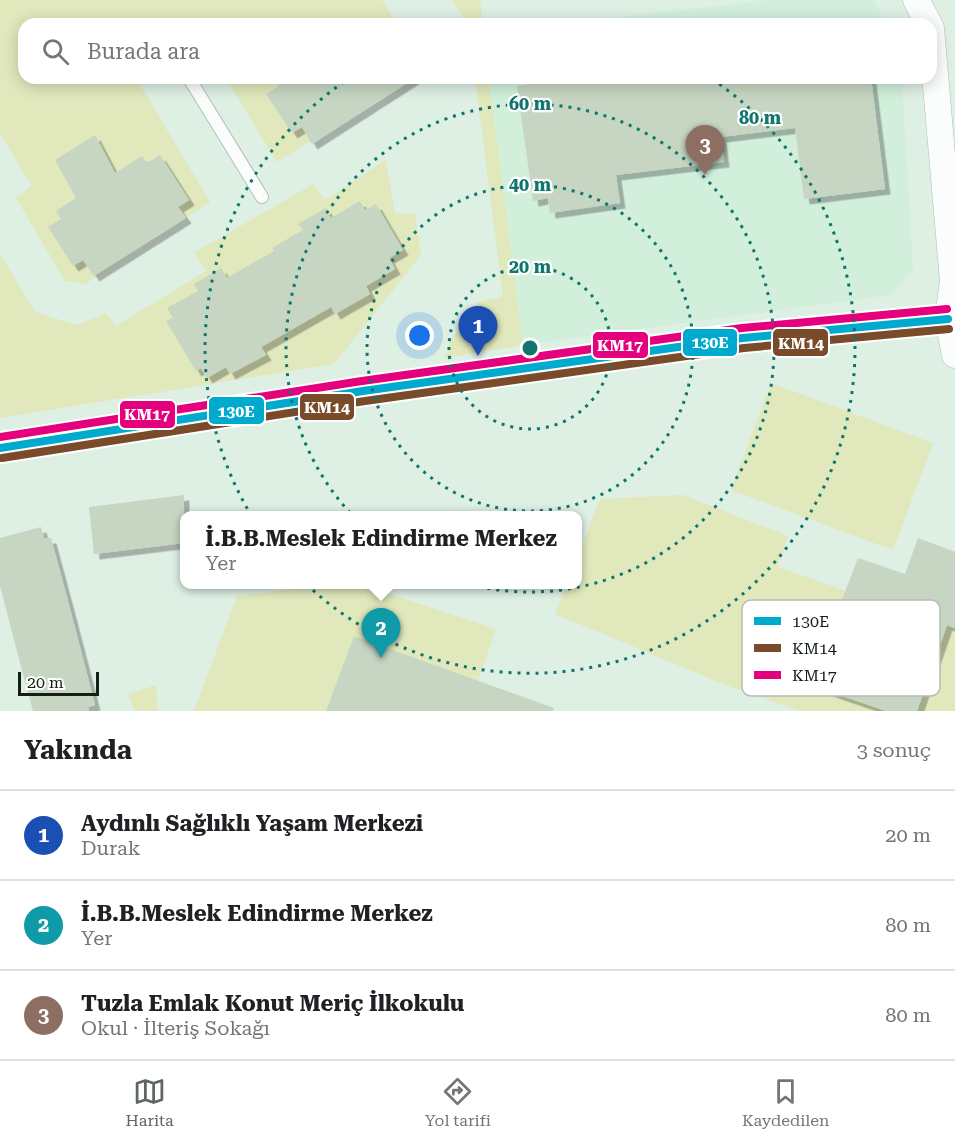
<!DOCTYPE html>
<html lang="tr">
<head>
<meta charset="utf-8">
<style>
  body { margin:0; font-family:"Roboto Serif",serif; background:#f6f6f6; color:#202124 }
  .scale { position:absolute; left:18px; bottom:15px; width:81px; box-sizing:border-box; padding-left:6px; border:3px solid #141e17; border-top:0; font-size:16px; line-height:21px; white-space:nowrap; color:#141e17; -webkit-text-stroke:4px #fff; paint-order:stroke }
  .you { position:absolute; left:420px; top:336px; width:21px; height:21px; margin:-15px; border:4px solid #fff; border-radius:50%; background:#1a73e8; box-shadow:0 0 0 9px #1a73e833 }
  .badge { display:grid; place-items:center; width:39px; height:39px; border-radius:50%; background:#5b675f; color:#fff; font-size:20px; font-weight:700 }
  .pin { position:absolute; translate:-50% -50px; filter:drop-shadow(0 2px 3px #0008) }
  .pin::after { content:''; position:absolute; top:32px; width:21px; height:18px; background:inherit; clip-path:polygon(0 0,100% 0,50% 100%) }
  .popup { position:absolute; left:180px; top:511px; width:402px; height:78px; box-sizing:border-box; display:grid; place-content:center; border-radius:12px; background:#fff; filter:drop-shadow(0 2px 4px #0005); font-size:20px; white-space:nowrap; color:#757577 }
  .popup b { font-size:22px; color:#202124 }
  .popup::after { content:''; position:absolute; left:50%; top:100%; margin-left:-12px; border:12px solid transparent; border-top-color:#fff }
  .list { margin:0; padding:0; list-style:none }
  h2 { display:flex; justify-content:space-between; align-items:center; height:78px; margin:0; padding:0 24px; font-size:26px }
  h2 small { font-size:20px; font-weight:400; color:#757577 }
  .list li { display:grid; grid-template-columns:39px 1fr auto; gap:18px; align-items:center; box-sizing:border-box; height:90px; padding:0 24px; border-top:2px solid #e0e0e0 }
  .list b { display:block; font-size:22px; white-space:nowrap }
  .list p { margin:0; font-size:20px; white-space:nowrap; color:#757577 }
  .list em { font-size:20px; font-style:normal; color:#757577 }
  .icon { flex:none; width:33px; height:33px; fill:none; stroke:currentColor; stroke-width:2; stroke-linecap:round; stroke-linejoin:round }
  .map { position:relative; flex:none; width:955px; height:711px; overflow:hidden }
  .search { position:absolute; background:#fff; box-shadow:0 3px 15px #0003; left:18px; right:18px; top:18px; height:66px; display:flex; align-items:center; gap:15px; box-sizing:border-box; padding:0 21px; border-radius:18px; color:#757577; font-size:22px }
  .sheet { height:348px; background:#fff }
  nav { display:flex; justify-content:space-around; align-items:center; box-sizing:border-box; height:84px; border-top:2px solid #e0e0e0; background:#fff; font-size:16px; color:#757577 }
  nav a { display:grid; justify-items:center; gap:3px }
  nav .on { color:#5b675f }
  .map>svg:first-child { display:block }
  .built { fill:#d2efdc }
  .green { fill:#e0e8bc }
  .building { fill:#c6d6c2; filter:url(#shadow) }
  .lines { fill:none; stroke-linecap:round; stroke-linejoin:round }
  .service-casing { stroke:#b1beb6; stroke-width:14 }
  .minor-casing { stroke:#b1beb6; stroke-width:27 }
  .service { stroke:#fafdfb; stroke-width:12 }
  .minor { stroke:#fafdfb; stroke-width:26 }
  .bus-1-casing { stroke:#fff; stroke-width:12 }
  .bus-2-casing { stroke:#fff; stroke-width:12 }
  .bus-3-casing { stroke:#fff; stroke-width:12 }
  .bus-1 { stroke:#00a9ce; stroke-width:8 }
  .bus-2 { stroke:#7a4b2a; stroke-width:8 }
  .bus-3 { stroke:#e5007d; stroke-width:8 }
  .ring { fill:none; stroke:#0f766e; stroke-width:3; stroke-dasharray:3 6 }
  .key { fill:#fff; stroke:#b8bcb9; stroke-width:1.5 }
  .key-label { font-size:16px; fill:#141e17 }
  .centre { fill:#0f766e; stroke:#fff; stroke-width:3 }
  .ring-label { font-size:18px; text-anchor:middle; font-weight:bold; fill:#0f766e; stroke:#fff; stroke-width:4.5; stroke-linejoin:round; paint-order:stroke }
  .line-badge { stroke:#fff; stroke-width:2 }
  .badge-label { font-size:16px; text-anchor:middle; font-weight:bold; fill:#fff }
</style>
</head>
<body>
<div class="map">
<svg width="955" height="711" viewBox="0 0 955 711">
  <defs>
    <filter id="shadow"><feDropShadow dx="5.5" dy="5.5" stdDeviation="0" flood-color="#0004"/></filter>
  </defs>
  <rect width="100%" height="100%" fill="#deefe4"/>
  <g class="built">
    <path d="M769,0H873L887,24H561Z"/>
    <path d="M489,78H902L913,271L891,295L523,345Z"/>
  </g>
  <g class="green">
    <path d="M0,0H382L396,24H24V78H136L210,202L85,284L65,281L16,198L32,186L0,134Z"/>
    <path d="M452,0H480L483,24H468Z"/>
    <path d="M226,78H412L277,162Z"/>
    <path d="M475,78H489L523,345L445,358L450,341L478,302L503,297Z"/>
    <path d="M386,160L395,213L415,214L421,255L334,364L0,418V254L35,312L77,325L106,313L116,326L206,271L194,253L313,184L325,200Z"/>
    <path d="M771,383L933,443L893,550L731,490Z"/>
    <path d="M683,495L788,536L778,567L955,629V711H800L728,686L555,614L566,585L578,584V556L600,499Z"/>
    <path d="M333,585H363L496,629L478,681L354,636L326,711H194L237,596Z"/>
    <path d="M156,685L158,711H134L128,694Z"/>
  </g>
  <g class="building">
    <path d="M274,78H415L312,144L302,127L292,133L266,94L279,86Z"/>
    <path d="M534,78H871L885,189L804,199L795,128L721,137L724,162L616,175L620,203L550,213L548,198L533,201L517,86L535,83Z"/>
    <path d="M95,135L115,173L142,156L147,163L160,155L189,200L178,207L186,218L94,276L83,260L73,266L48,227L61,219L56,211L76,198L55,160Z"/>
    <path d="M360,201L365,210L376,204L403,250L389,258L395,269L366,286L370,294L335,314L331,307L261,347L266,355L230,374L226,367L207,378L201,368L196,371L166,321L173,318L167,308L198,291L194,284L221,268L227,278L274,251L272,248L303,230L298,224L326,208L331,218Z"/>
    <path d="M184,495V543L94,554L89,507Z"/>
    <path d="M41,527L44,538H51L69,605L95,705L88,707L89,711H33L19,659L0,586V538Z"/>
    <path d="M918,538L955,552V628L947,625L917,711H886L775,673L800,602L836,615L858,558L905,574Z"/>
    <path d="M354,636L554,708L553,711H326Z"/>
  </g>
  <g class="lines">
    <defs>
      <path id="service" d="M189,78L262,197"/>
      <g id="minor">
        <path d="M916,0L929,24"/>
        <path d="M931,28L953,281L948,319L955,355"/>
        <path d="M0,448L363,391L743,338L948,319"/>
      </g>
    </defs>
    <use href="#service" class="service-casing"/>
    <use href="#minor" class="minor-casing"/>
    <use href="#service" class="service"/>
    <use href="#minor" class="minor"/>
    <defs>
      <path id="bus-1" d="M0,448L363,391L743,338L948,319"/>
      <path id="bus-2" d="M2,458L365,401L744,348L949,329"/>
      <path id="bus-3" d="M0,437L362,381L742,328L947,309"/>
    </defs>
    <use href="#bus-1" class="bus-1-casing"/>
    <use href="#bus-2" class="bus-2-casing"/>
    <use href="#bus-3" class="bus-3-casing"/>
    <use href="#bus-1" class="bus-1"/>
    <use href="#bus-2" class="bus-2"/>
    <use href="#bus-3" class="bus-3"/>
  </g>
  <g class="ring">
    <circle cx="530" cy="348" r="81"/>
    <circle cx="530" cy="348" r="163"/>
    <circle cx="530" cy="348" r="244"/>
    <path d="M507 24A325 325 0 0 1 553 24M712 79A325 325 0 1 1 348 79"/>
  </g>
  <rect x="742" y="600" width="198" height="96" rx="9" class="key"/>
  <rect x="754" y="617" width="27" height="8" fill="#00a9ce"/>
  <rect x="754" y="644" width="27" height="8" fill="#7a4b2a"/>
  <rect x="754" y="671" width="27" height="8" fill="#e5007d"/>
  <g class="key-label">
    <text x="792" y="627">130E</text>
    <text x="792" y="654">KM14</text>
    <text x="792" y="681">KM17</text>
  </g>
  <circle cx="530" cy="348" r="9" class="centre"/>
  <g class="ring-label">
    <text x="530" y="110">60 m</text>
    <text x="760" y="124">80 m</text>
    <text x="530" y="191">40 m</text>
    <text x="530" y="273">20 m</text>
  </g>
  <g class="line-badge">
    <rect x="682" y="328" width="56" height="29" rx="6" fill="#00a9ce"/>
    <rect x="772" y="328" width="57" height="29" rx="6" fill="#7a4b2a"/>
    <rect x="592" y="331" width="57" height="28" rx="6" fill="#e5007d"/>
    <rect x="299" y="393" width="56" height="28" rx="6" fill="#7a4b2a"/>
    <rect x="208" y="396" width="57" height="29" rx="6" fill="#00a9ce"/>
    <rect x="119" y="400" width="57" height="29" rx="6" fill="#e5007d"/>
  </g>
  <g class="badge-label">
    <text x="710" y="348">130E</text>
    <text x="801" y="349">KM14</text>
    <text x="620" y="351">KM17</text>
    <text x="327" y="413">KM14</text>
    <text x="236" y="417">130E</text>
    <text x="147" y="420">KM17</text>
  </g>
</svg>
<div class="scale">20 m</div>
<div class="you"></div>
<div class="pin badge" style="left:478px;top:356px;background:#1a4fb4">1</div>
<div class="pin badge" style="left:381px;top:658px;background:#0f9aa8">2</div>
<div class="popup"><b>İ.B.B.Meslek Edindirme Merkez</b>Yer</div>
<div class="pin badge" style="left:705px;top:175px;background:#8d6e63">3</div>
<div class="search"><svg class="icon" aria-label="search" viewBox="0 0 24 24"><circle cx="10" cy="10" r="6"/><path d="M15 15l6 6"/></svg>Burada ara</div>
</div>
<section class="sheet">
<h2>Yakında<small>3 sonuç</small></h2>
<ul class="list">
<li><span class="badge" style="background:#1a4fb4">1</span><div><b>Aydınlı Sağlıklı Yaşam Merkezi</b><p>Durak</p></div><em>20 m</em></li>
<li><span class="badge" style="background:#0f9aa8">2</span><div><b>İ.B.B.Meslek Edindirme Merkez</b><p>Yer</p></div><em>80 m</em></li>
<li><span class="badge" style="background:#8d6e63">3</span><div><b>Tuzla Emlak Konut Meriç İlkokulu</b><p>Okul · İlteriş Sokağı</p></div><em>80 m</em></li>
</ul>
</section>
<nav>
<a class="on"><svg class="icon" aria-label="map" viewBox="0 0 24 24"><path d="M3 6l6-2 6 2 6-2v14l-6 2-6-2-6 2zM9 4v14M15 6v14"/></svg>Harita</a>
<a><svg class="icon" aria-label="directions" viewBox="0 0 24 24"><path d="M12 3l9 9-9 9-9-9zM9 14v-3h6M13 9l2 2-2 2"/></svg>Yol tarifi</a>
<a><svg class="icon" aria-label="saved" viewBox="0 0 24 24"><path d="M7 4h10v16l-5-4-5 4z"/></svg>Kaydedilen</a>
</nav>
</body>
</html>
